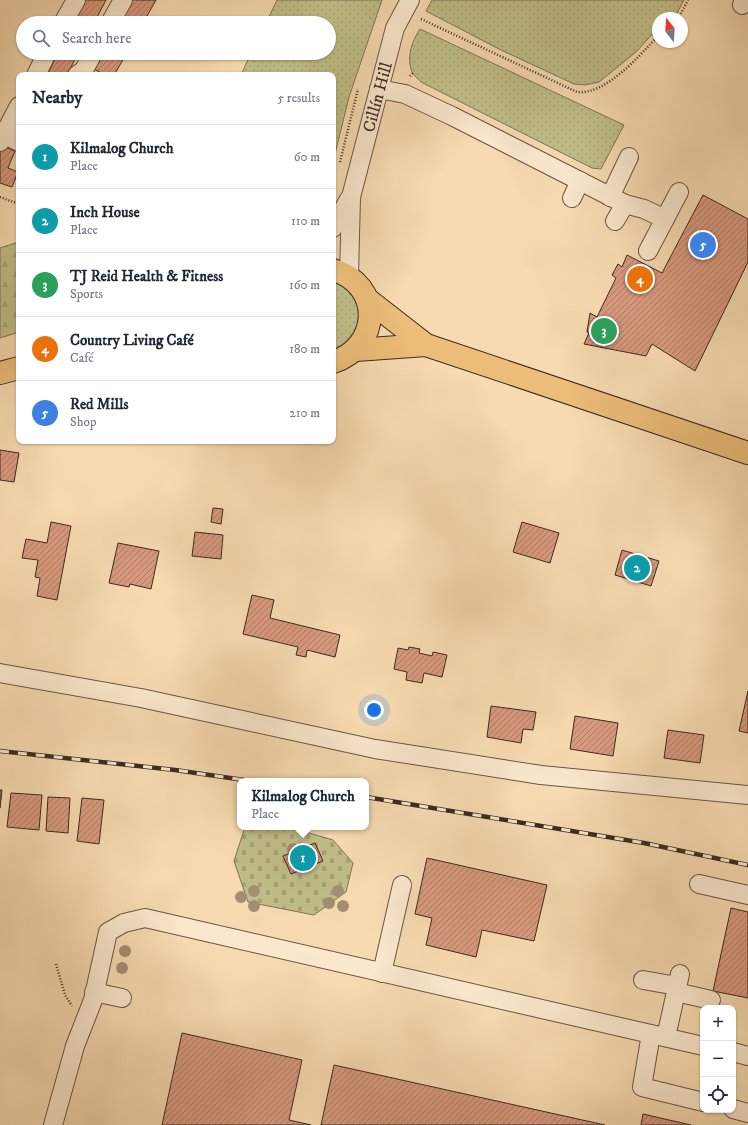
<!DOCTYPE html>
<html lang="en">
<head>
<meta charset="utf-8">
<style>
  body { margin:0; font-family:"IM FELL DW Pica",serif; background:#f2f2f3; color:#1f2937 }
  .controls { position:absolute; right:12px; bottom:12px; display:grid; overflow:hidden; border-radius:8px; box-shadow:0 1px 3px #0004 }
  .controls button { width:36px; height:36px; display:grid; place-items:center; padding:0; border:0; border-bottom:1px solid #e0e1e3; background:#fff; color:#1f2937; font:20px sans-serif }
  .compass { position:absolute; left:652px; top:12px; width:36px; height:36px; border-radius:50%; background:#fff; box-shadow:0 1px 3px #0004; rotate:343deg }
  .you { position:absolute; left:374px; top:710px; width:14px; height:14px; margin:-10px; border:3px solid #fff; border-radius:50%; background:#1a73e8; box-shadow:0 0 0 6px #1a73e833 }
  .badge { display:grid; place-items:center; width:26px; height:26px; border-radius:50%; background:#b45309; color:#fff; font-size:13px; font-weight:700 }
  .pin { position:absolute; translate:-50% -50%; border:2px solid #fff; box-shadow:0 1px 4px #0006 }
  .popup { position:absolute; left:237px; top:778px; width:132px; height:52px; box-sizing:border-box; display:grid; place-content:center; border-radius:8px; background:#fff; filter:drop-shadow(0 1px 3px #0005); font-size:13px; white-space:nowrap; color:#747a83 }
  .popup b { font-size:15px; color:#1f2937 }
  .popup::after { content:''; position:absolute; left:50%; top:100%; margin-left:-8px; border:8px solid transparent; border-top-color:#fff }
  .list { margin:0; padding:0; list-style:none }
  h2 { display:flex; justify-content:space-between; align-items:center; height:52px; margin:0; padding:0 16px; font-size:17px }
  h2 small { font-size:13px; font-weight:400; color:#747a83 }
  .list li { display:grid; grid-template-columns:26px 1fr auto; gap:12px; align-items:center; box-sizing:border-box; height:64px; padding:0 16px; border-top:1px solid #e0e1e3 }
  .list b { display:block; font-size:15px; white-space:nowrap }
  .list p { margin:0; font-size:13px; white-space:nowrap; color:#747a83 }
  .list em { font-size:13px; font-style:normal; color:#747a83 }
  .icon { flex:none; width:22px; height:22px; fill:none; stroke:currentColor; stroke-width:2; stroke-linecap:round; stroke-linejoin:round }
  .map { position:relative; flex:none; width:748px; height:1125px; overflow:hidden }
  .search { position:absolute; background:#fff; box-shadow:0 1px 3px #0004; left:16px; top:16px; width:320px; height:44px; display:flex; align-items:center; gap:10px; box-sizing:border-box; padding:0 14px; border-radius:22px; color:#747a83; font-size:15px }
  .panel { position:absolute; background:#fff; box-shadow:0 1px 3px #0004; left:16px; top:72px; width:320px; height:372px; border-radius:8px }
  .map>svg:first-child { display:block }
  .grass { fill:url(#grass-dots); stroke:#7e7456 }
  .forest { fill:url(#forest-firs); stroke:#7e7456 }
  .cemetery { fill:url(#cemetery-stones); stroke:#7e7456 }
  .building { fill:url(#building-hatch); stroke:#3b2a24 }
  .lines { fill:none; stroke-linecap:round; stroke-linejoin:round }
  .minor-casing { stroke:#6a5647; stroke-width:20 }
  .major-casing { stroke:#3b2a24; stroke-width:24 }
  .path { stroke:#3b2a24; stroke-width:2.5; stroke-dasharray:1 2; stroke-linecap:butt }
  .minor { stroke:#fae7cc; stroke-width:18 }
  .major { stroke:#ecbd78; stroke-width:22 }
  .rail-casing { stroke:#3b2a24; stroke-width:4.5 }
  .rail { stroke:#fae7cc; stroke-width:3; stroke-dasharray:9; stroke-linecap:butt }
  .tree { fill:#a28e71 }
  .labels { text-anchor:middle; stroke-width:3; stroke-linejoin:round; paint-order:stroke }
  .street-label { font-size:17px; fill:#3b2a24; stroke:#fae7cc }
</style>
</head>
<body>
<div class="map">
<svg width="748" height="1125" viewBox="0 0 748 1125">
  <defs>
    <pattern id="grass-dots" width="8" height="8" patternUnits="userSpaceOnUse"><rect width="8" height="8" fill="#c0be88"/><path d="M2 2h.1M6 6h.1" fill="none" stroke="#a6a375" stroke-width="1.8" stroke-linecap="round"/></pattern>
    <pattern id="forest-firs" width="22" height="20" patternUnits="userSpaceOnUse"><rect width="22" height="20" fill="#c0be88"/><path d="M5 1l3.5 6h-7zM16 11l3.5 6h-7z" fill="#a6a375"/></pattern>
    <pattern id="cemetery-stones" width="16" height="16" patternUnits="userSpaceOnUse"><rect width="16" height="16" fill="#c0be88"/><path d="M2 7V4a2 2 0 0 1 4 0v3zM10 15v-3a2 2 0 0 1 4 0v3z" fill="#a6a375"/></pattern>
    <pattern id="building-hatch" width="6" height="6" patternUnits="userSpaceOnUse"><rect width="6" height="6" fill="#d8997e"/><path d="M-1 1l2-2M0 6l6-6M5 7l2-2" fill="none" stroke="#b07d67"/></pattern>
  </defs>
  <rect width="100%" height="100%" fill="#f7dab0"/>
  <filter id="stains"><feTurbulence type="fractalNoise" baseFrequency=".005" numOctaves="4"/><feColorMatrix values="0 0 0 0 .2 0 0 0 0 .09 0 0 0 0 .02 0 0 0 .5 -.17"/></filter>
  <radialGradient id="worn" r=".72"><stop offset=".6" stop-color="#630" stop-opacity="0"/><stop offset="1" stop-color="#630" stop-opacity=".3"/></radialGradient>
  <g class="grass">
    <path d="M277,0H382L349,97L333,162V75H241L251,53H329V23H266Z"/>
    <path d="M432,0H684L677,13L669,15L666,18H658V28L636,52L599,82L585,85L574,84L501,50L426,11Z"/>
    <path d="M420,29L624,125L601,169L592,168L421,82C418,79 412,74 411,69C407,56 412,41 420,29Z"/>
    <path d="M333,282C349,287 353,295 361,309L354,338L333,351Z"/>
  </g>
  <path class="forest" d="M19,242V332L0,338V248Z"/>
  <path class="cemetery" d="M245,827L299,830L333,840L353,863L346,892L314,915L248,902L234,861Z"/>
  <g class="building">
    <path d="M79,0H106L94,23H68Z"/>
    <path d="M132,0H156L143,23H119Z"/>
    <path d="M58,53H78L67,75H47Z"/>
    <path d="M102,53H127L114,75H105L94,69Z"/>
    <path d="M2,146L15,151L8,168L18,172L12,187L0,183V151Z"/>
    <path d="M703,195L748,219V262L695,371L652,344L646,356L584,344L589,333L587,332L590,313L597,317L616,278L612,275L618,264L622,267L627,255L662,273Z"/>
    <path d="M0,450L19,453L14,482L0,480Z"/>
    <path d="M213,508L223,509L221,524L211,522Z"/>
    <path d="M51,522L71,526L57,600L37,596L40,578L35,577L38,560L22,558L26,539L47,543Z"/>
    <path d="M522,522L559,533L550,563L513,552Z"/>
    <path d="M195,532L223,535L221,559L192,556Z"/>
    <path d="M118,543L159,551L151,589L130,584L129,587L109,583Z"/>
    <path d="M622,550L659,561L651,586L615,575Z"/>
    <path d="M252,595L274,600L270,618L340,635L335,657L307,650L306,657L296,655L298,647L243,634Z"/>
    <path d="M409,647L420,649L419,653L432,656L433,652L447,655L442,677L424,673L422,683L406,680L407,672L394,669L398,648L408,650Z"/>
    <path d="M748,691V733L739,731Z"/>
    <path d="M491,706L536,712L533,730L523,729L521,743L487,737Z"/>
    <path d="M575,716L618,723L613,756L570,749Z"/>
    <path d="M668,730L704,735L700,763L664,758Z"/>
    <path d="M0,790H2L0,808Z"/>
    <path d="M11,793L42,795L39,830L7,827Z"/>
    <path d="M48,797L70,798L68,833L46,831Z"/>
    <path d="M82,798L104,800L99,844L77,841Z"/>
    <path d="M315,843L323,861L291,874L283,856Z"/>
    <path d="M427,858L547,885L534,941L482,930L476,957L426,945L432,918L415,914Z"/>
    <path d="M731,908L748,912V998L713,991Z"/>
    <path d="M182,1033L302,1060L289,1120L311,1125H162Z"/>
    <path d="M334,1065L605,1125H321Z"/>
    <path d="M643,1114L691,1125H641Z"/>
  </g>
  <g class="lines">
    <defs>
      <g id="minor">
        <path d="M742,5L744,0"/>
        <path d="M63,23L76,0"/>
        <path d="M110,23L123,0"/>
        <path d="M36,75L47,53"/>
        <path d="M77,75L84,70L93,53"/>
        <path d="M379,89L405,94L452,116L625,204L644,209L665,219"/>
        <path d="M4,134L19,142"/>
        <path d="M0,142L19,106"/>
        <path d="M610,197L629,157"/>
        <path d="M572,198L580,181"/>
        <path d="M615,221L625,204"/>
        <path d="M333,228L349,199"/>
        <path d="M648,251L679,192"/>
        <path d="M349,276L351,197L395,28L410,0"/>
        <path d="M0,673L141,698L375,749L541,775L748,795"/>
        <path d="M699,884L748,895"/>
        <path d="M382,973L402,885"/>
        <path d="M643,980L677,986"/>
        <path d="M94,992L122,998"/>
        <path d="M676,992L711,1000"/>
        <path d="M651,1034L642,1087L703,1102"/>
        <path d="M666,1037L680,974"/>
        <path d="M733,1052L748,1056"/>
        <path d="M733,1109L748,1113"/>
        <path d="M53,1125L75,1046L93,1000L108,932L124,923L145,918L703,1046"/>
      </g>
      <g id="major">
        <path d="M333,270C383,284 381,347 333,362"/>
        <path d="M367,299L426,345L748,453"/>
        <path d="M356,350L426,345"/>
        <path d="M0,373L19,368"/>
      </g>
    </defs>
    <use href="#minor" class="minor-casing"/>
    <use href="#major" class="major-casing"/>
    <g class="path">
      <path d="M672,18L673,16L679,17L688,0"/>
      <path d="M421,19L577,92C606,95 639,56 658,36"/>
      <path d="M410,76L414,72"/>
      <path d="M340,162L358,89"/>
      <path d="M0,197L19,204"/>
      <path d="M56,964L65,995L72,1006"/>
    </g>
    <use href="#minor" class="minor"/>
    <use href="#major" class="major"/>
    <defs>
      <g id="rail">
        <path d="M0,751L175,770L251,781"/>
        <path d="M366,797L644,843L748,865"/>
      </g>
    </defs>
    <use href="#rail" class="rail-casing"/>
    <use href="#rail" class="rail"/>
  </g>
  <g class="tree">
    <circle cx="293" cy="849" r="6"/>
    <circle cx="254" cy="891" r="6"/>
    <circle cx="338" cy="891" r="6"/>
    <circle cx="241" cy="897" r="6"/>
    <circle cx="329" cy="903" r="6"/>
    <circle cx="254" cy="906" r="6"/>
    <circle cx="343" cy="906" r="6"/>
    <circle cx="125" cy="951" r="6"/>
    <circle cx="122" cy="968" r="6"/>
  </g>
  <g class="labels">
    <g class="street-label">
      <text transform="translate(377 97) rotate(-75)" y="6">Cillín Hill</text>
    </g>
  </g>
  <rect width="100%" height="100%" filter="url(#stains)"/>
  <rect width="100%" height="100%" fill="url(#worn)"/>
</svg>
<div class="controls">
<button>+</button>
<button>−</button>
<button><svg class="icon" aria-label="locate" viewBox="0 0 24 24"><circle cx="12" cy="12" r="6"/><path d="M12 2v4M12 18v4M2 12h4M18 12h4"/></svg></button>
</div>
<svg class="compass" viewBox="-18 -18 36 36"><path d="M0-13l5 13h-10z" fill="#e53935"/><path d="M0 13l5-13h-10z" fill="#747a83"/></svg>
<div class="you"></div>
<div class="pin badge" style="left:303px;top:858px;background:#0f9aa8">1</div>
<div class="popup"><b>Kilmalog Church</b>Place</div>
<div class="pin badge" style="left:637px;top:568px;background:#0f9aa8">2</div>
<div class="pin badge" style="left:604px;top:331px;background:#2e9e5b">3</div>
<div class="pin badge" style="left:640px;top:279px;background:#e8710a">4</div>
<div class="pin badge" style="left:703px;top:245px;background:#3f7fe0">5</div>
<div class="search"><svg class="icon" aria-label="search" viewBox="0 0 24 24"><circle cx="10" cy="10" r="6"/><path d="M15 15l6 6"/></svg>Search here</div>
<section class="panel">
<h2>Nearby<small>5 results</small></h2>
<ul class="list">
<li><span class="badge" style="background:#0f9aa8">1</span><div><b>Kilmalog Church</b><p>Place</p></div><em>60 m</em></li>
<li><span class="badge" style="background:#0f9aa8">2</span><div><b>Inch House</b><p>Place</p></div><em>110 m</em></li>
<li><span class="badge" style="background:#2e9e5b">3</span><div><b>TJ Reid Health &amp; Fitness</b><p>Sports</p></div><em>160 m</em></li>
<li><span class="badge" style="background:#e8710a">4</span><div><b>Country Living Café</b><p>Café</p></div><em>180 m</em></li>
<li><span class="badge" style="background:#3f7fe0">5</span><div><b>Red Mills</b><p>Shop</p></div><em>210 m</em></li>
</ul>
</section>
</div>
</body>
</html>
